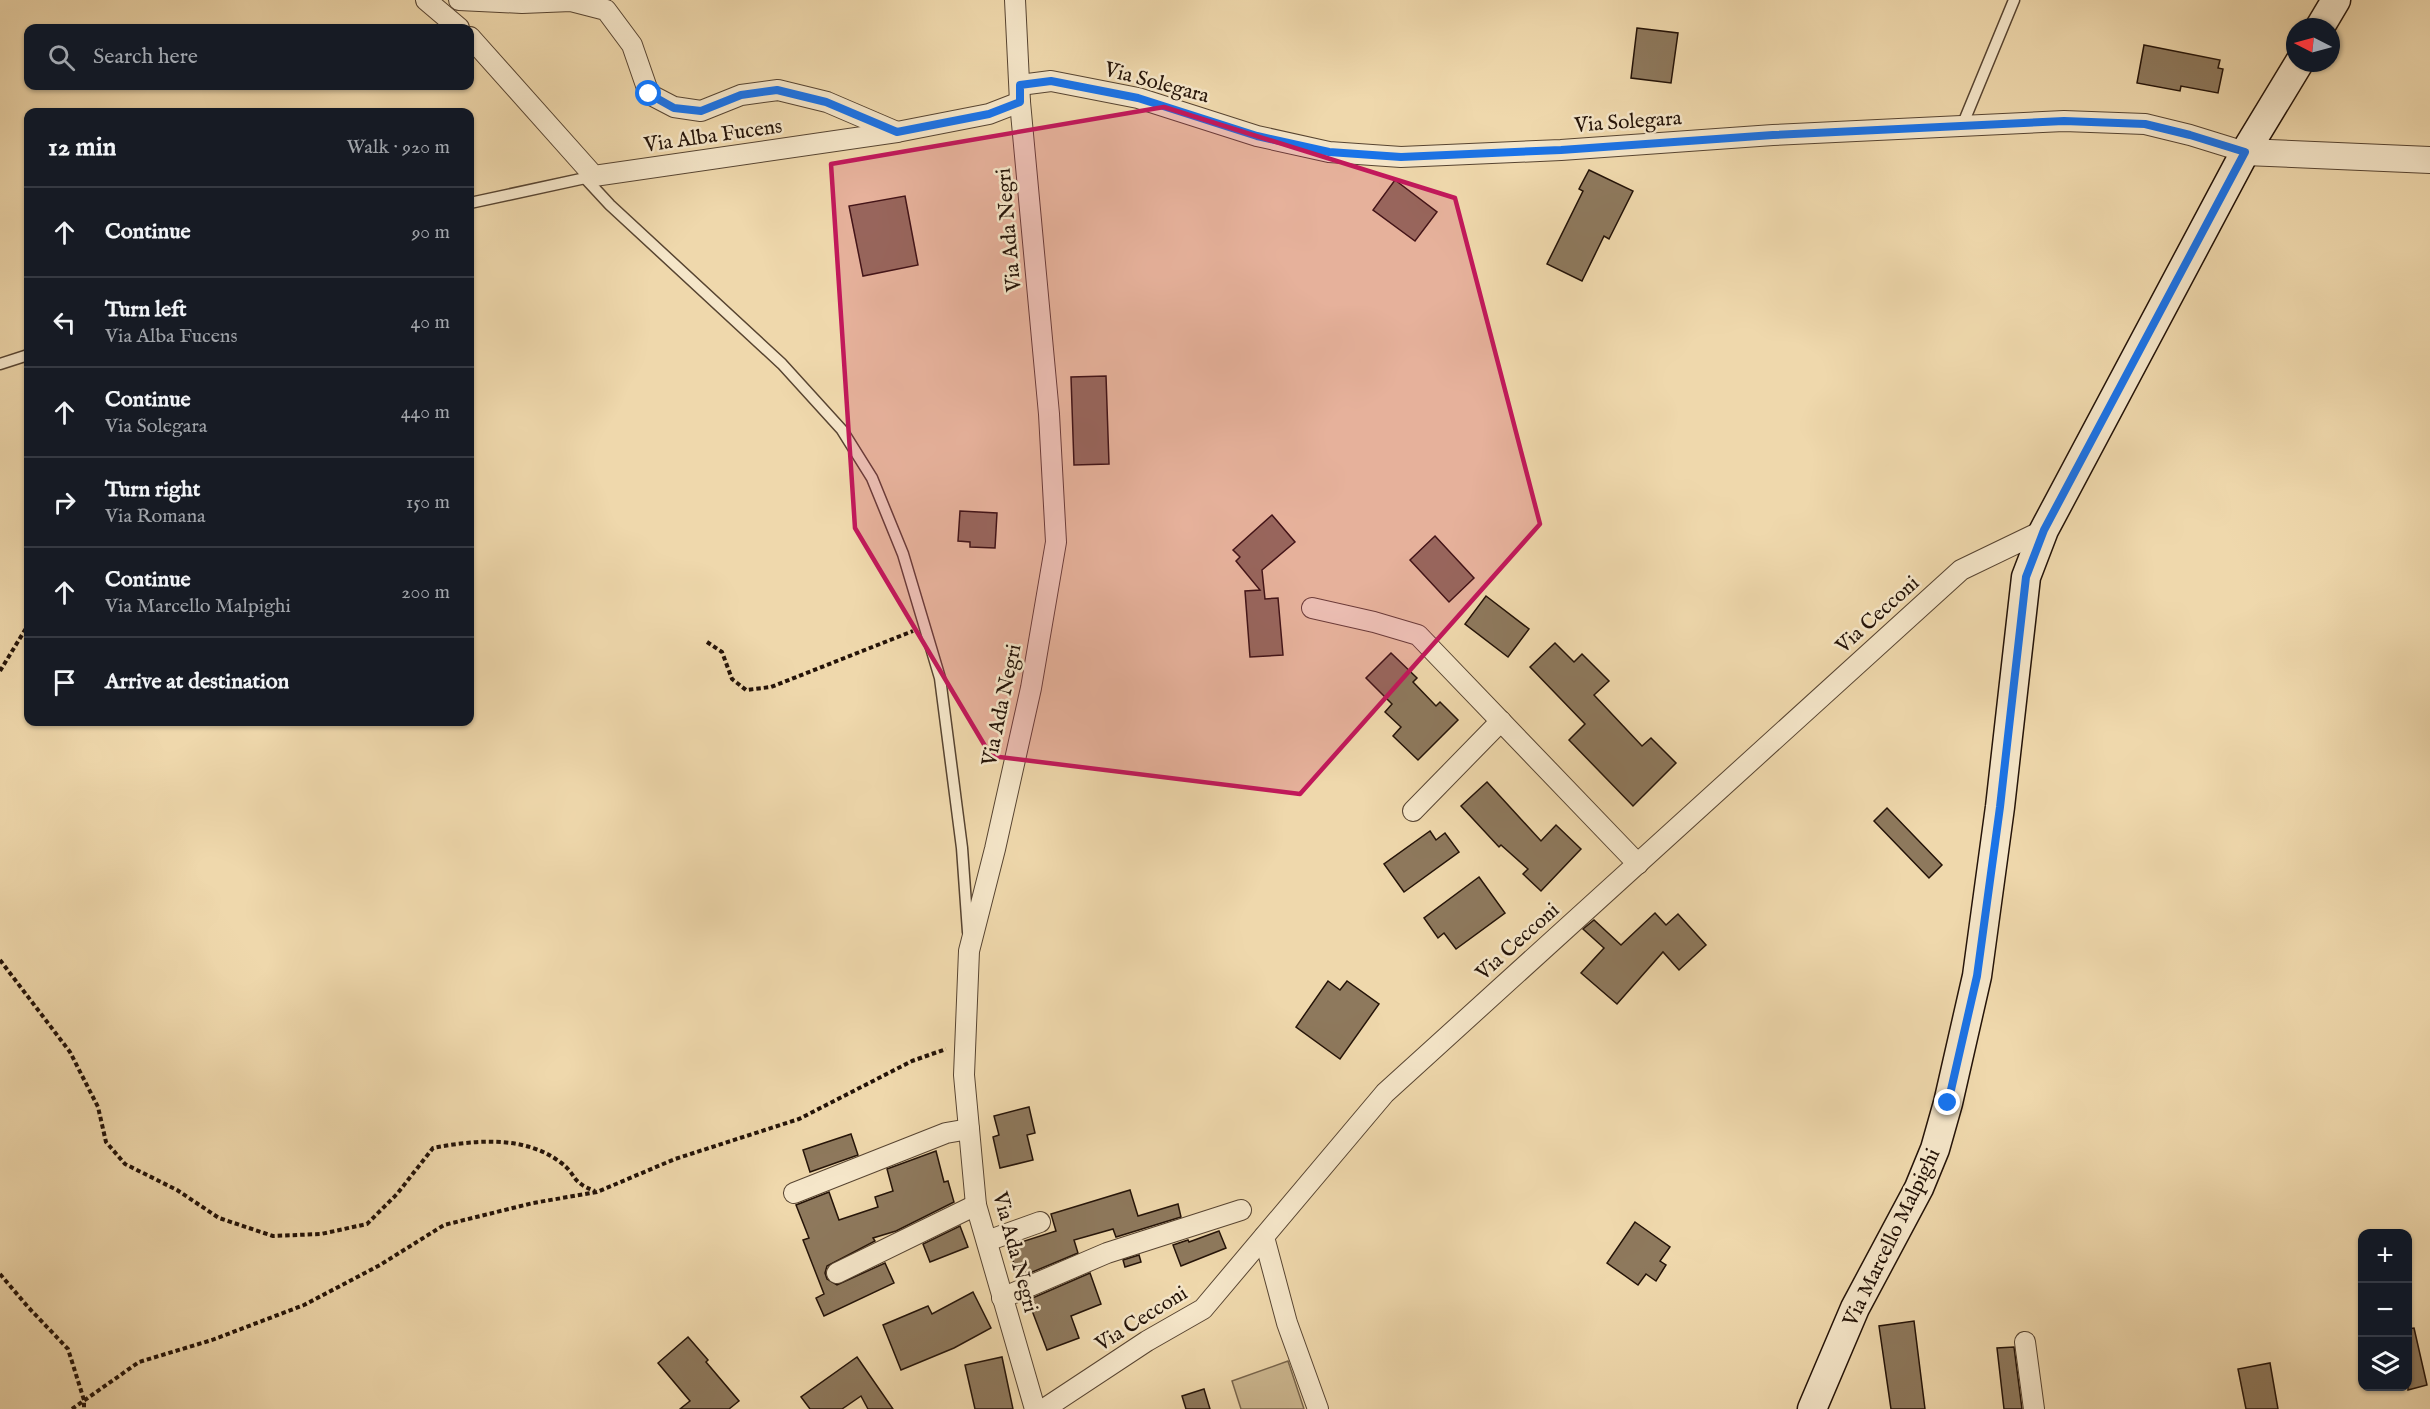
<!DOCTYPE html>
<html lang="en">
<head>
<meta charset="utf-8">
<style>
  body { margin:0; font-family:"IM FELL English",serif; background:#20242c; color:#f1f3f6 }
  .controls { position:absolute; right:18px; bottom:18px; display:grid; overflow:hidden; border-radius:12px; box-shadow:0 2px 4px #0004 }
  .controls button { width:54px; height:54px; display:grid; place-items:center; padding:0; border:0; border-bottom:2px solid #363941; background:#171b24; color:#f1f3f6; font:30px sans-serif }
  .compass { position:absolute; left:2286px; top:18px; width:54px; height:54px; border-radius:50%; background:#171b24; box-shadow:0 2px 4px #0004; rotate:276deg }
  .stop { position:absolute; width:18px; height:18px; margin:-14px; border:4px solid #1a73e8; border-radius:50%; background:#fff }
  .stop.end { background:#1a73e8; border-color:#fff; box-shadow:0 2px 6px #0008 }
  .list { margin:0; padding:0; list-style:none }
  h2 { display:flex; justify-content:space-between; align-items:center; height:78px; margin:0; padding:0 24px; font-size:26px }
  h2 small { font-size:20px; font-weight:400; color:#9ea1a6 }
  .list li { display:grid; grid-template-columns:39px 1fr auto; gap:18px; align-items:center; box-sizing:border-box; height:90px; padding:0 24px; border-top:2px solid #363941 }
  .list b { display:block; font-size:22px; white-space:nowrap }
  .list p { margin:0; font-size:20px; white-space:nowrap; color:#9ea1a6 }
  .list em { font-size:20px; font-style:normal; color:#9ea1a6 }
  .icon { flex:none; width:33px; height:33px; fill:none; stroke:currentColor; stroke-width:2; stroke-linecap:round; stroke-linejoin:round }
  .map { position:relative; flex:none; width:2430px; height:1409px; overflow:hidden }
  .search { position:absolute; background:#171b24; box-shadow:0 2px 4px #0004; left:24px; top:24px; width:450px; height:66px; display:flex; align-items:center; gap:15px; box-sizing:border-box; padding:0 21px; border-radius:12px; color:#9ea1a6; font-size:22px }
  .panel { position:absolute; background:#171b24; box-shadow:0 2px 4px #0004; left:24px; top:108px; width:450px; height:618px; border-radius:12px }
  .map>svg:first-child { display:block }
  .green { fill:#ccb790; stroke:#78654c; stroke-width:1.5 }
  .building { fill:#8e795d; stroke:#241308; stroke-width:1.5 }
  .lines { fill:none; stroke-linecap:round; stroke-linejoin:round }
  .service-casing { stroke:#574431; stroke-width:13 }
  .minor-casing { stroke:#574431; stroke-width:22 }
  .tertiary-casing { stroke:#574431; stroke-width:28 }
  .secondary-casing { stroke:#241308; stroke-width:31 }
  .path { stroke:#241308; stroke-width:4; stroke-dasharray:4.5 3; stroke-linecap:butt }
  .service { stroke:#f5e6c9; stroke-width:10 }
  .minor { stroke:#f5e6c9; stroke-width:20 }
  .tertiary { stroke:#f5e6c9; stroke-width:26 }
  .secondary { stroke:#f5e6c9; stroke-width:28 }
  .route { stroke:#1a73e8; stroke-width:8 }
  .marked { fill:#c2185b; fill-opacity:0.2; stroke:#c2185b; stroke-width:4.5; stroke-linejoin:round }
  .labels { text-anchor:middle; stroke-width:5; stroke-linejoin:round; paint-order:stroke }
  .street-label { font-size:21px; fill:#241308; stroke:#f5e6c9 }
</style>
</head>
<body>
<div class="map">
<svg width="2430" height="1409" viewBox="0 0 2430 1409">
  <rect width="100%" height="100%" fill="#efd8ac"/>
  <filter id="stains"><feTurbulence type="fractalNoise" baseFrequency=".00333" numOctaves="4"/><feColorMatrix values="0 0 0 0 .2 0 0 0 0 .09 0 0 0 0 .02 0 0 0 .5 -.17"/></filter>
  <radialGradient id="worn" r=".72"><stop offset=".6" stop-color="#630" stop-opacity="0"/><stop offset="1" stop-color="#630" stop-opacity=".3"/></radialGradient>
  <path class="green" d="M1288,1361L1304,1409H1241L1232,1381Z"/>
  <g class="building">
    <path d="M1637,28L1678,33L1671,83L1631,78Z"/>
    <path d="M2144,45L2220,60L2218,68L2223,69L2218,93L2181,86L2180,91L2137,83Z"/>
    <path d="M1589,170L1633,191L1609,239L1604,236L1582,281L1547,264L1583,191L1579,189Z"/>
    <path d="M1395,180L1437,212L1415,241L1373,210Z"/>
    <path d="M905,196L918,265L863,276L849,206Z"/>
    <path d="M1106,376L1109,464L1074,465L1071,377Z"/>
    <path d="M960,511L997,513L995,548L970,547V542L958,541Z"/>
    <path d="M1272,515L1295,542L1262,570L1265,599L1278,598L1283,655L1250,657L1245,591L1260,590L1236,561L1240,557L1233,550Z"/>
    <path d="M1435,536L1474,578L1449,602L1410,560Z"/>
    <path d="M1486,596L1529,629L1508,657L1465,624Z"/>
    <path d="M1555,643L1574,662L1582,654L1609,681L1594,695L1642,746L1651,738L1676,763L1633,806L1569,740L1585,724L1530,667Z"/>
    <path d="M1391,653L1417,678L1413,682L1436,706L1440,702L1458,720L1418,760L1393,736L1401,727L1385,712L1392,704L1366,678Z"/>
    <path d="M1487,782L1541,841L1556,825L1581,849L1541,891L1523,874L1528,869L1501,845L1499,847L1461,806Z"/>
    <path d="M1887,808L1942,865L1929,878L1874,821Z"/>
    <path d="M1430,831L1436,840L1445,833L1459,852L1404,892L1384,864Z"/>
    <path d="M1479,877L1505,913L1456,949L1444,933L1438,938L1424,918Z"/>
    <path d="M1655,913L1666,925L1678,914L1706,945L1679,970L1663,952L1617,1004L1581,973L1604,948L1583,929L1594,920L1621,945Z"/>
    <path d="M1328,981L1340,990L1347,981L1379,1004L1340,1059L1296,1027Z"/>
    <path d="M1029,1107L1035,1133L1027,1135L1033,1160L1000,1168L993,1137L999,1135L994,1116Z"/>
    <path d="M851,1134L858,1155L810,1172L803,1150Z"/>
    <path d="M936,1151L944,1182L948,1181L954,1202L896,1231L873,1238L875,1241L827,1266L825,1273L827,1279L837,1285L885,1263L894,1283L824,1316L816,1298L824,1294L803,1240L809,1238L796,1205L829,1192L839,1220L878,1207L875,1197L893,1191L887,1169Z"/>
    <path d="M1130,1190L1138,1216L1178,1204L1181,1217L1116,1237L1113,1229L1074,1240L1078,1253L1018,1278L1009,1246L1056,1231L1051,1214Z"/>
    <path d="M1635,1222L1670,1247L1660,1261L1666,1265L1656,1281L1646,1274L1638,1285L1607,1263Z"/>
    <path d="M960,1226L968,1247L930,1262L923,1244Z"/>
    <path d="M1219,1231L1226,1248L1181,1266L1173,1245L1188,1240L1189,1242Z"/>
    <path d="M1139,1255L1141,1262L1125,1267L1123,1260Z"/>
    <path d="M1090,1273L1101,1304L1071,1316L1079,1338L1047,1350L1028,1300Z"/>
    <path d="M973,1292L991,1328L954,1348L901,1370L883,1325L928,1306L932,1314Z"/>
    <path d="M1914,1321L1925,1409H1891L1879,1326Z"/>
    <path d="M2414,1328L2427,1385L2408,1390V1329Z"/>
    <path d="M688,1337L708,1360L706,1362L739,1401L729,1409H680L690,1401L658,1363Z"/>
    <path d="M2014,1347L2022,1409H2004L1997,1348Z"/>
    <path d="M857,1357L893,1409H868L861,1396L842,1409H810L801,1397Z"/>
    <path d="M1002,1357L1013,1409H975L965,1365Z"/>
    <path d="M2270,1363L2278,1409H2246L2238,1369Z"/>
    <path d="M1204,1389L1210,1409H1186L1182,1396Z"/>
  </g>
  <g class="lines">
    <defs>
      <g id="service">
        <path d="M1962,126L2014,0"/>
        <path d="M585,178L610,205L782,364L842,430L872,478L903,554L940,678L962,848L968,932"/>
        <path d="M470,203L590,177"/>
        <path d="M0,364L28,355"/>
      </g>
      <g id="minor">
        <path d="M426,0L459,28"/>
        <path d="M459,0L522,3L571,1L606,10L632,45L649,94L674,107L701,111L741,95L778,90L827,102L897,132"/>
        <path d="M1015,0L1020,102L1049,414L1056,542L1031,688L995,849L969,951L964,1075L976,1205L1035,1409"/>
        <path d="M470,37L594,176L897,132L989,114L1020,102"/>
        <path d="M1020,85L1051,81L1138,98L1257,136L1329,152L1401,157L1561,150L1773,135L2064,121L2145,124L2190,135L2245,152"/>
        <path d="M1312,608L1374,622L1418,635L1638,864"/>
        <path d="M1413,811L1501,721"/>
        <path d="M794,1193L946,1133L969,1129"/>
        <path d="M1264,1237L1287,1323L1318,1409"/>
        <path d="M987,1241L1040,1222"/>
        <path d="M837,1273L976,1205"/>
        <path d="M1002,1298L1107,1253L1241,1210"/>
        <path d="M2025,1342L2034,1409"/>
        <path d="M1044,1409L1147,1341L1203,1309L1385,1093L1961,570L2044,530"/>
      </g>
      <path id="tertiary" d="M2245,152L2430,160"/>
      <g id="secondary">
        <path d="M2320,27L2336,0"/>
        <path d="M1812,1409L1855,1308L1919,1188L1935,1149L1948,1103L1977,976L2000,807L2026,577L2044,530L2245,152L2299,63"/>
      </g>
    </defs>
    <use href="#service" class="service-casing"/>
    <use href="#minor" class="minor-casing"/>
    <use href="#tertiary" class="tertiary-casing"/>
    <use href="#secondary" class="secondary-casing"/>
    <g class="path">
      <path d="M707,642L722,652L732,679L746,690L771,687L913,631"/>
      <path d="M0,671L28,625"/>
      <path d="M0,960L70,1052L98,1107L106,1142L125,1164L177,1190L219,1218L273,1236L321,1234L367,1224L397,1194L433,1148C474,1140 524,1135 560,1162C577,1174 570,1182 595,1191"/>
      <path d="M0,1274L28,1307L68,1349L84,1400V1409"/>
      <path d="M72,1409L139,1362L212,1340L304,1305L380,1265L444,1225L533,1203L597,1192L675,1159L799,1119L912,1061L946,1049"/>
    </g>
    <use href="#service" class="service"/>
    <use href="#minor" class="minor"/>
    <use href="#tertiary" class="tertiary"/>
    <use href="#secondary" class="secondary"/>
  </g>
  <g class="lines">
    <path class="route" d="M649,94L674,108L701,111L741,95L777,90L826,102L897,132L989,114L1020,102V85L1051,81L1138,98L1257,136L1329,152L1401,157L1561,150L1773,135L2064,121L2145,124L2190,135L2245,152L2044,530L2026,577L2000,807L1977,976L1948,1103"/>
  </g>
  <path class="marked" d="M1164,107L1455,198L1540,524L1300,794L991,756L855,528L831,164Z"/>
  <g class="labels">
    <g class="street-label">
      <text transform="translate(1157 82) rotate(15)" y="7">Via Solegara</text>
      <text transform="translate(1628 121) rotate(-4)" y="7">Via Solegara</text>
      <text transform="translate(713 135) rotate(-8)" y="7">Via Alba Fucens</text>
      <text transform="translate(1008 230) rotate(-95)" y="7">Via Ada Negri</text>
      <text transform="translate(1877 614) rotate(-42)" y="7">Via Cecconi</text>
      <text transform="translate(1001 705) rotate(-78)" y="7">Via Ada Negri</text>
      <text transform="translate(1517 941) rotate(-42)" y="7">Via Cecconi</text>
      <text transform="translate(1891 1237) rotate(-64)" y="7">Via Marcello Malpighi</text>
      <text transform="translate(1016 1252) rotate(75)" y="7">Via Ada Negri</text>
      <text transform="translate(1141 1318) rotate(-32)" y="7">Via Cecconi</text>
    </g>
  </g>
  <rect width="100%" height="100%" filter="url(#stains)"/>
  <rect width="100%" height="100%" fill="url(#worn)"/>
</svg>
<div class="controls">
<button>+</button>
<button>−</button>
<button><svg class="icon" aria-label="layers" viewBox="0 0 24 24"><path d="M12 4l9 5-9 5-9-5zM3 14l9 5 9-5"/></svg></button>
</div>
<svg class="compass" viewBox="-18 -18 36 36"><path d="M0-13l5 13h-10z" fill="#e53935"/><path d="M0 13l5-13h-10z" fill="#9ea1a6"/></svg>
<div class="stop" style="left:649px;top:94px"></div>
<div class="stop end" style="left:1948px;top:1103px"></div>
<div class="search"><svg class="icon" aria-label="search" viewBox="0 0 24 24"><circle cx="10" cy="10" r="6"/><path d="M15 15l6 6"/></svg>Search here</div>
<section class="panel">
<h2>12 min<small>Walk · 920 m</small></h2>
<ul class="list">
<li><svg class="icon" aria-label="ahead" viewBox="0 0 24 24"><path d="M12 20V5M6 11l6-6 6 6"/></svg><div><b>Continue</b></div><em>90 m</em></li>
<li><svg class="icon" aria-label="left" viewBox="0 0 24 24"><path d="M17 20v-9H6M10 6l-5 5 5 5"/></svg><div><b>Turn left</b><p>Via Alba Fucens</p></div><em>40 m</em></li>
<li><svg class="icon" aria-label="ahead" viewBox="0 0 24 24"><path d="M12 20V5M6 11l6-6 6 6"/></svg><div><b>Continue</b><p>Via Solegara</p></div><em>440 m</em></li>
<li><svg class="icon" aria-label="right" viewBox="0 0 24 24"><path d="M7 20v-9h11M14 6l5 5-5 5"/></svg><div><b>Turn right</b><p>Via Romana</p></div><em>150 m</em></li>
<li><svg class="icon" aria-label="ahead" viewBox="0 0 24 24"><path d="M12 20V5M6 11l6-6 6 6"/></svg><div><b>Continue</b><p>Via Marcello Malpighi</p></div><em>200 m</em></li>
<li><svg class="icon" aria-label="arrive" viewBox="0 0 24 24"><path d="M6 21V4h12l-3 4 3 4H6"/></svg><div><b>Arrive at destination</b></div></li>
</ul>
</section>
</div>
</body>
</html>
